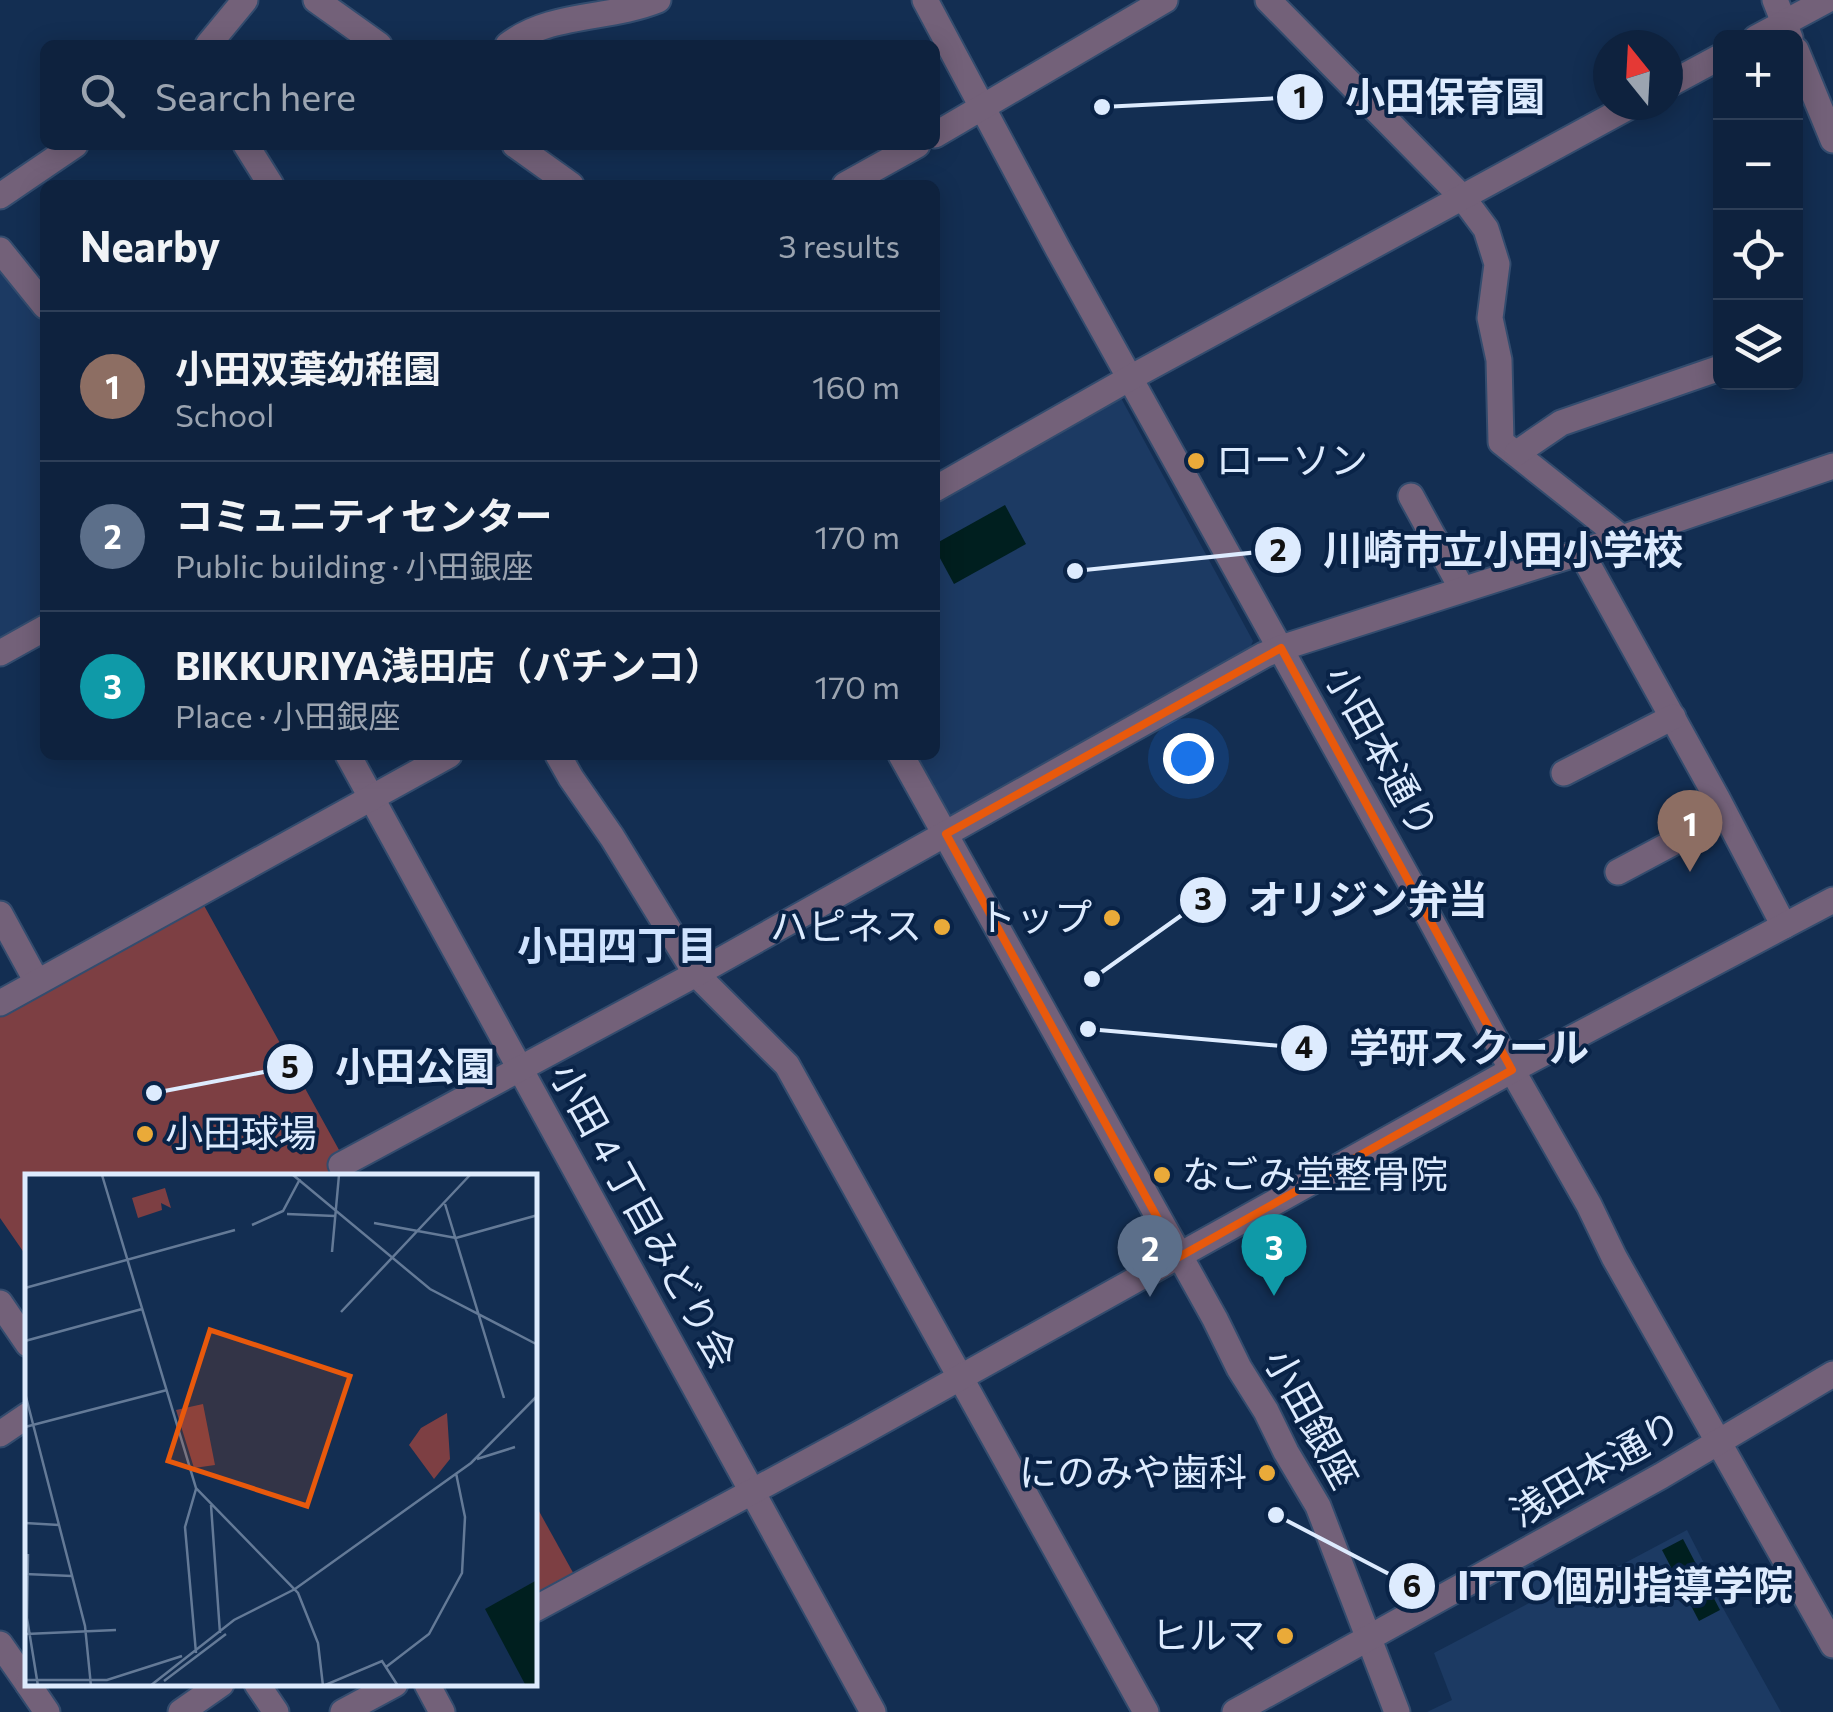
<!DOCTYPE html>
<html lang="en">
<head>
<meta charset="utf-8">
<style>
  body { margin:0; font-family:Commissioner,"Noto Sans JP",sans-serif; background:#172a45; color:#f1f3f6 }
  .controls { position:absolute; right:30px; top:30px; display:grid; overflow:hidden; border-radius:15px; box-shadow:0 5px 25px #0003 }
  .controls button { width:90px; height:90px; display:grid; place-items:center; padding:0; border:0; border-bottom:2px solid #2e3f58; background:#0e223e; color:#f1f3f6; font:50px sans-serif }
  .compass { position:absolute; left:1593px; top:30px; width:90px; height:90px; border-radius:50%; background:#0e223e; box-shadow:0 5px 25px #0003; rotate:342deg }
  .you { position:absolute; left:1188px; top:758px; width:35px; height:35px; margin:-25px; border:8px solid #fff; border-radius:50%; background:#1a73e8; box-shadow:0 0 0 15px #1a73e833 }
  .badge { display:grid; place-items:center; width:65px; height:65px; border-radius:50%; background:#db2777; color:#fff; font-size:32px; font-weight:700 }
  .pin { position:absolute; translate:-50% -82px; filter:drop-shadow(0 2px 5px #0008) }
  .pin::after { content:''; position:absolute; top:52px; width:35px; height:30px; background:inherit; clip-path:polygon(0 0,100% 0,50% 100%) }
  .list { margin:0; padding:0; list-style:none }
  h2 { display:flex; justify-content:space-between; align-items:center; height:130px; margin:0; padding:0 40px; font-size:42px }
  h2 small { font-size:32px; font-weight:400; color:#9ba4b0 }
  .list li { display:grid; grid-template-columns:65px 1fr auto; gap:30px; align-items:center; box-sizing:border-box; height:150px; padding:0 40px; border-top:2px solid #2e3f58 }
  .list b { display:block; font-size:38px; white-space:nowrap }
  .list p { margin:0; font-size:32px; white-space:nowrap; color:#9ba4b0 }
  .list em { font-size:32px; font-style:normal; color:#9ba4b0 }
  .icon { flex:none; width:55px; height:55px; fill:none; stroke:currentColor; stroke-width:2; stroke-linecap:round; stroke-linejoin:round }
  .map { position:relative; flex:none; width:1833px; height:1712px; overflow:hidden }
  .search { position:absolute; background:#0e223e; box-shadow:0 5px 25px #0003; left:40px; top:40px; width:900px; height:110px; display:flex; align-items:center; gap:25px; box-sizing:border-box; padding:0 35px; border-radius:15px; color:#9ba4b0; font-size:38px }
  .panel { position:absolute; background:#0e223e; box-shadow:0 5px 25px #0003; left:40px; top:180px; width:900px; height:580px; border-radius:15px }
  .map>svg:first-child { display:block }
  .built { fill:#1c3a63 }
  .green { fill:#7d3f43 }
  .water { fill:#001f1f }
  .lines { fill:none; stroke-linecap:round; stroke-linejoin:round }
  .minor-casing { stroke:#334c6e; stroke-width:29 }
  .tertiary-casing { stroke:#334c6e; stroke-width:29 }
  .minor { stroke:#736179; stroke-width:25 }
  .tertiary { stroke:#736179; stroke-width:25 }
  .marked { fill:none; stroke:#e8590c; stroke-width:8; stroke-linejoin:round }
  .poi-dot { fill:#eaaa39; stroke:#092347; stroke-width:4 }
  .labels { text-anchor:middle; stroke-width:8; stroke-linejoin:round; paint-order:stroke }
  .poi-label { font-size:38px; fill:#ddebfe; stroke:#092347; text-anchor:end }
  .street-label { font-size:38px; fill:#ddebfe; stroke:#092347 }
  .neighbourhood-label { font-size:40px; font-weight:bold; fill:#cee2fe; stroke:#092347 }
  .inset-road { fill:none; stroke:#647a97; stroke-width:2.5 }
  .view { fill:#e8590c; fill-opacity:0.15; stroke:#e8590c; stroke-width:5 }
  .inset-edge { fill:none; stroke:#ddebfe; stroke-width:5 }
  .leader { fill:none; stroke:#ddebfe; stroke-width:4 }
  .callout-dot { fill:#ddebfe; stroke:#092347; stroke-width:4 }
  .mark-label { font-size:30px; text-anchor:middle; font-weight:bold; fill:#111 }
  .callout-label { font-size:40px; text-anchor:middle; font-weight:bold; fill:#ddebfe; stroke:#092347; stroke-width:8; stroke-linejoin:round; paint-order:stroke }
</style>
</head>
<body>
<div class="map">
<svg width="1833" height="1712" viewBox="0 0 1833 1712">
  <rect width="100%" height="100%" fill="#132e52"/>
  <g class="built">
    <path d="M0,268L45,325V619L0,643Z"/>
    <path d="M1121,398L1253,641L1250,648L951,817L917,755H935V500Z"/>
    <path d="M1687,1530L1708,1571L1704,1574L1781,1712H1427L1452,1700L1434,1653L1531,1602L1516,1571L1532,1562L1555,1600Z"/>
  </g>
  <g class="green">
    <path d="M201,900L354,1177H28L27,1257L0,1218V1010Z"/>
    <path d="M535,1504L576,1578L535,1600Z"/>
  </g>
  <g class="water">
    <path d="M1005,505L1026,544L954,584L935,549V544Z"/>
    <path d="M1683,1539L1720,1610L1699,1621L1662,1550Z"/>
  </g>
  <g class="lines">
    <defs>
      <g id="minor">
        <path d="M316,0L379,45"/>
        <path d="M925,0L1058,249L1409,880L1512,1070L1589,1205L1614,1257L1833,1645"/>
        <path d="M1268,0L1463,198L1486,229L1497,264L1490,318L1499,360L1501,442L1622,538"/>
        <path d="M1775,0L1790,38"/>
        <path d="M1756,38L1827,0"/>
        <path d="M208,45L245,0"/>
        <path d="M508,45C551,12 609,20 658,0"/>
        <path d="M1796,50L1833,140"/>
        <path d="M1668,85L1720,57"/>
        <path d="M935,135L1165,0"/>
        <path d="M246,145L271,185"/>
        <path d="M515,145L571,185"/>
        <path d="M845,185L917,145"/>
        <path d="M0,196L75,145"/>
        <path d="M0,250L45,306"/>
        <path d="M1517,453L1561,423L1720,368"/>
        <path d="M935,489L1130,378L1632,105"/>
        <path d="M1411,496L1462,589"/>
        <path d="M1581,552L1717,798L1784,926"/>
        <path d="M0,653L45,628"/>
        <path d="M348,755L873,1712"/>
        <path d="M558,755L571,778L612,837L696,974L787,1065L1146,1712"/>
        <path d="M901,755L1215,1319L1239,1368L1266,1411L1286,1452L1318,1506L1397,1712"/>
        <path d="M1564,773L1673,717"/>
        <path d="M1618,872L1725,815"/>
        <path d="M0,914L37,982"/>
        <path d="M0,1003L449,755"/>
        <path d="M341,1165L696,974L1264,655L1281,648L1581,552L1833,466"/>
        <path d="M0,1434L28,1415"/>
        <path d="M535,1609L859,1434L1512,1070L1833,900"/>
        <path d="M0,1644L28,1684"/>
        <path d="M28,1684L47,1712"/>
        <path d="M427,1684L442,1712"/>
        <path d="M181,1712L221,1684"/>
        <path d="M343,1712L395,1684"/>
        <path d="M1235,1712L1661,1476L1833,1374"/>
      </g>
      <g id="tertiary">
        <path d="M0,1303L28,1344"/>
        <path d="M257,1684L276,1712"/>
      </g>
    </defs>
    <use href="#minor" class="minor-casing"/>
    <use href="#tertiary" class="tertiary-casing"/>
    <use href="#minor" class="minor"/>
    <use href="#tertiary" class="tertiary"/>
  </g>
  <path class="marked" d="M1281,648L1512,1070L1179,1257L946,834Z"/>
  <g class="poi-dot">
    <circle cx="1196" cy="461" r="10"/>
    <circle cx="1112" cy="918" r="10"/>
    <circle cx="942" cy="927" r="10"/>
    <circle cx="145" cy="1134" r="10"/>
    <circle cx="1162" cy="1175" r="10"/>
    <circle cx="1267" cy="1473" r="10"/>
    <circle cx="1285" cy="1636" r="10"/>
  </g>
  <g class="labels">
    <g class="poi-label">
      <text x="1216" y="474" text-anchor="start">ローソン</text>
      <text x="1092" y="931">トップ</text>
      <text x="922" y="940">ハピネス</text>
      <text x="165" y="1147" text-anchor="start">小田球場</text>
      <text x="1182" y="1188" text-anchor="start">なごみ堂整骨院</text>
      <text x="1247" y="1486">にのみや歯科</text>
      <text x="1265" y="1649">ヒルマ</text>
    </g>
    <g class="street-label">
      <text transform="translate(1381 752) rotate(61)" y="13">小田本通り</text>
      <text transform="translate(643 1216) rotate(61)" y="13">小田 4 丁目みどり会</text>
      <text transform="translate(1311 1419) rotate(61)" y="13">小田銀座</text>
      <text transform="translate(1596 1469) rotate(-30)" y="13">浅田本通り</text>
    </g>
    <g class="neighbourhood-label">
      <text x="617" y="960">小田四丁目</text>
    </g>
  </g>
  <g transform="translate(25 1174)">
    <rect width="512" height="512" fill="#132e52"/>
    <path d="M140,14L146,34L136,29L137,36L113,44L107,24ZM178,230L190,291L169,294L151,236ZM422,239L425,285L409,305L384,271L396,254Z" fill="#7d3f43"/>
    <path d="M512,406V512H501L460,435Z" fill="#001f1f"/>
    <path class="inset-road" d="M77,1L171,314L273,419L293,469L298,512L357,487L373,512M268,1L405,115L513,171M420,30L479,224M262,40L310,42M349,49L431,64L513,41M227,51L258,37L275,5M307,78L314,1M0,114L210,56M316,138L445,1M0,167L117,135M0,219L60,452L66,512M0,253L142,216M452,285L490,273M186,331L195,459M0,349L34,351M3,380L2,444L13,512M0,400L47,402M1,460L91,456M171,479L160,353L171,315M361,493L404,460L437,399L440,343L431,299M0,506H82L157,482M139,507L201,460M125,512L209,446L270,415L446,289L513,221"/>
    <path class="view" d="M185,156L325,202L282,332L143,287Z"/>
    <rect width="512" height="512" class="inset-edge"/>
  </g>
  <path class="leader" d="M1102 107L1300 97M1075 571L1278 550M1092 979L1203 900M1088 1029L1304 1048M154 1093L290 1067M1276 1515L1412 1586"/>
  <g class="callout-dot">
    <circle cx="1102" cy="107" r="10"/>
    <circle cx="1075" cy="571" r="10"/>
    <circle cx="1092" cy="979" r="10"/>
    <circle cx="1088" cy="1029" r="10"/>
    <circle cx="154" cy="1093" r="10"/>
    <circle cx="1276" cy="1515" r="10"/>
    <circle cx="1300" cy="97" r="25"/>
    <circle cx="1278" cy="550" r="25"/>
    <circle cx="1203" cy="900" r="25"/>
    <circle cx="1304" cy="1048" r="25"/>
    <circle cx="290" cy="1067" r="25"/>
    <circle cx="1412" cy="1586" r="25"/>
  </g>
  <g class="mark-label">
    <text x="1300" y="108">1</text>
    <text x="1278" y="561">2</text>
    <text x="1203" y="910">3</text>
    <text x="1304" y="1058">4</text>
    <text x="290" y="1078">5</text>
    <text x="1412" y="1597">6</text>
  </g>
  <g class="callout-label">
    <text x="1445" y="111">小田保育園</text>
    <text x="1503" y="564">川崎市立小田小学校</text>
    <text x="1368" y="914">オリジン弁当</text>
    <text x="1469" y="1062">学研スクール</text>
    <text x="415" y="1081">小田公園</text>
    <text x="1625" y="1600">ITTO個別指導学院</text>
  </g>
</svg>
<div class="controls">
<button>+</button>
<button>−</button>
<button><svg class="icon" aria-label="locate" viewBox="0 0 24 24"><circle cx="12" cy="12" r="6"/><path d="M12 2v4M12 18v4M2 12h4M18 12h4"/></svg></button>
<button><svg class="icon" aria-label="layers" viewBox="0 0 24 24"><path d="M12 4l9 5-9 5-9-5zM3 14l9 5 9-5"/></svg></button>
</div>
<svg class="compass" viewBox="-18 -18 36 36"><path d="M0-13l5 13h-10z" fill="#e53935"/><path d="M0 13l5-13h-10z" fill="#9ba4b0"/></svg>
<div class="you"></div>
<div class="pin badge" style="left:1690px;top:872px;background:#8d6e63">1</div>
<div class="pin badge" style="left:1150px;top:1297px;background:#5c6f8a">2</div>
<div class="pin badge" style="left:1274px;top:1296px;background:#0f9aa8">3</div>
<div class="search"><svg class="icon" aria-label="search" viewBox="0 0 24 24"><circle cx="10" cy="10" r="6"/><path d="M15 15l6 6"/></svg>Search here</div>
<section class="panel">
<h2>Nearby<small>3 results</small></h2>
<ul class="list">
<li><span class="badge" style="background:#8d6e63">1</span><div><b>小田双葉幼稚園</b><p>School</p></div><em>160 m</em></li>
<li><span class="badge" style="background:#5c6f8a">2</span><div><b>コミュニティセンター</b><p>Public building · 小田銀座</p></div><em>170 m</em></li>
<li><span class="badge" style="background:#0f9aa8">3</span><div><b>BIKKURIYA浅田店（パチンコ）</b><p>Place · 小田銀座</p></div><em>170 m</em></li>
</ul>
</section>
</div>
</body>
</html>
